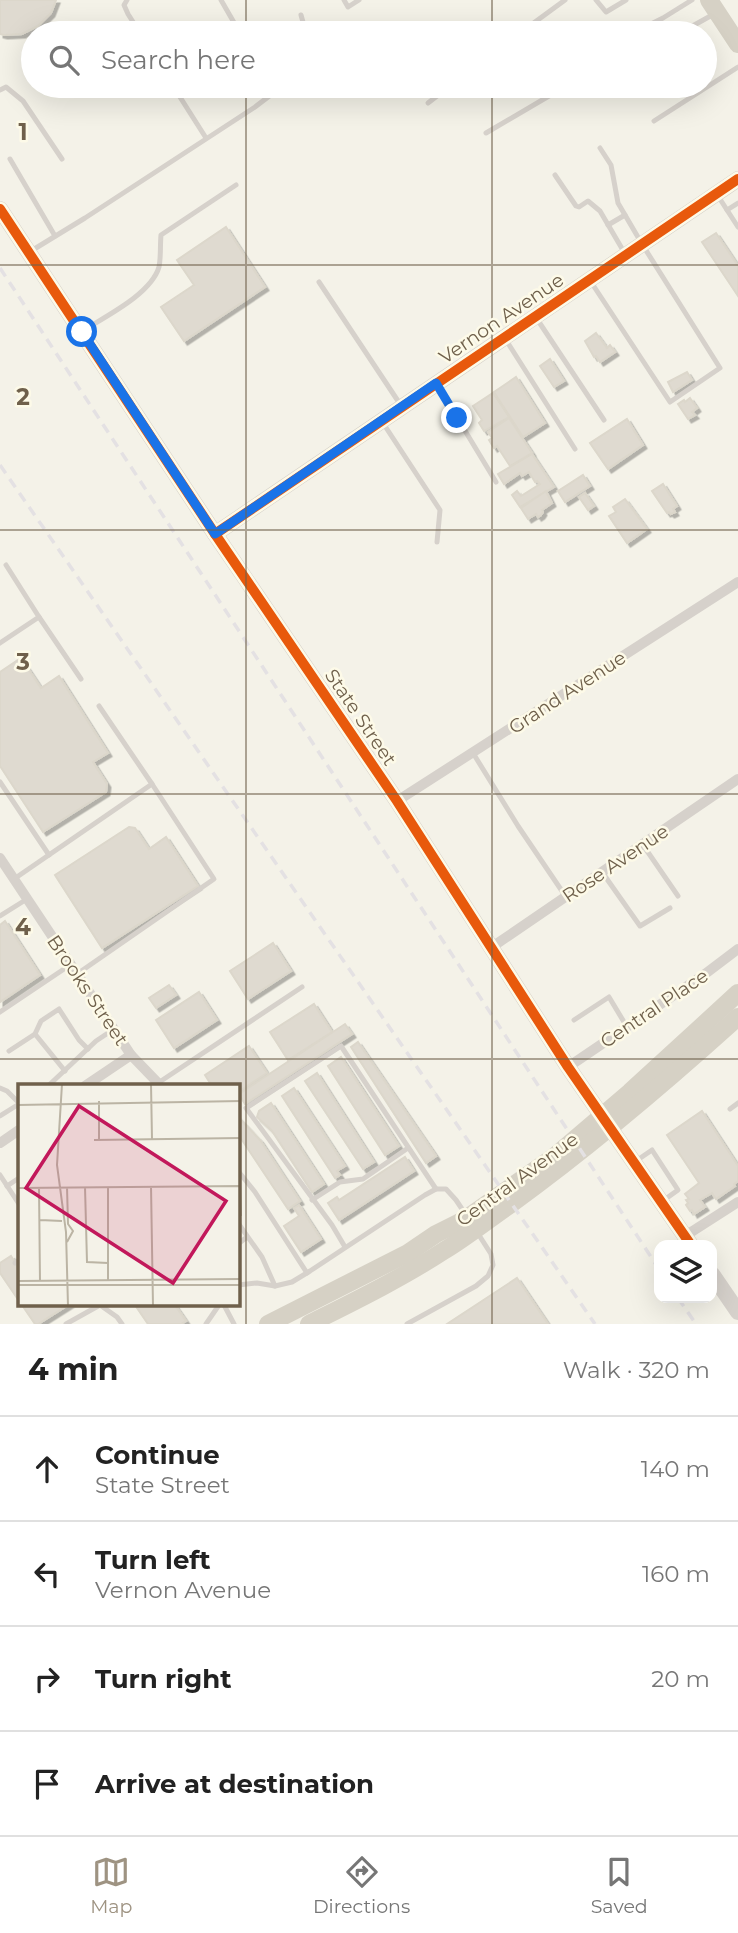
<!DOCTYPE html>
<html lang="en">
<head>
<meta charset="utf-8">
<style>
  body { margin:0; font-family:Montserrat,sans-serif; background:#f2f2f2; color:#222 }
  .controls { position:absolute; right:21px; bottom:21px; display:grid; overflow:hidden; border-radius:14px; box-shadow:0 7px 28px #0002 }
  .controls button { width:63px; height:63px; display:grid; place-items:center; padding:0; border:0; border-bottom:2px solid #e0e0e0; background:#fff; color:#222; font:35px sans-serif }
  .stop { position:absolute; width:21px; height:21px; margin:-16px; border:5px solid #1a73e8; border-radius:50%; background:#fff }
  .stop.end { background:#1a73e8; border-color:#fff; box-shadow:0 2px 7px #0008 }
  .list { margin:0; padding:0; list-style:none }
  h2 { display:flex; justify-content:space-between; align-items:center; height:91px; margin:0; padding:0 28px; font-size:30px }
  h2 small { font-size:23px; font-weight:400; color:#767676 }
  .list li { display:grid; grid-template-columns:46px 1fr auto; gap:21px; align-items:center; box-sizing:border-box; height:105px; padding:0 28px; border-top:2px solid #e0e0e0 }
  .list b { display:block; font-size:26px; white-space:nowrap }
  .list p { margin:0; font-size:23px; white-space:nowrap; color:#767676 }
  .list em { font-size:23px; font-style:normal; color:#767676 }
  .icon { flex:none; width:38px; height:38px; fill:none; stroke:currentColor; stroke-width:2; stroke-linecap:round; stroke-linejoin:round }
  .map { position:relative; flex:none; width:738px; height:1324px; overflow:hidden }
  .search { position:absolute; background:#fff; box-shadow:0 7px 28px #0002; left:21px; right:21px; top:21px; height:77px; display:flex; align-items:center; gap:18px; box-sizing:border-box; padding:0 24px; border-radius:38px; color:#767676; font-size:26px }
  .sheet { height:511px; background:#fff }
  nav { display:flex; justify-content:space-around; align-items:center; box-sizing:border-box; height:98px; border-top:2px solid #e0e0e0; background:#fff; font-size:19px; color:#767676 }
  nav a { display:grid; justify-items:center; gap:4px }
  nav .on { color:#9e9382 }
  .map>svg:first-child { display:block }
  .building { fill:#dfdad0; stroke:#dcd7cb; stroke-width:2; filter:url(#shadow) }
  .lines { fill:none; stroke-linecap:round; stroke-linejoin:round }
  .lane { stroke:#d6d1cb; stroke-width:5 }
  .street { stroke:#d6d1cb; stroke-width:10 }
  .secondary { stroke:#d6d1cb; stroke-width:16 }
  .primary { stroke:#d6d1c5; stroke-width:18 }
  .rail { stroke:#e4e1e3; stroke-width:3.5; stroke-dasharray:10 7; stroke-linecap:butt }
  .cycleway-casing { stroke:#fdfae8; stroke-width:15 }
  .cycleway { stroke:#e8590c; stroke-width:10 }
  .route { stroke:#1a73e8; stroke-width:9 }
  .grid { fill:none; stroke:#6f604b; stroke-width:2; stroke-opacity:0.55 }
  .labels { text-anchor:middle; stroke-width:5; stroke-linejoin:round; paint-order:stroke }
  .street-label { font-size:19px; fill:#6f604b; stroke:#fdfae8 }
  .inset-road { fill:none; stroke:#bbb4a4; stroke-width:2 }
  .view { fill:#c2185b; fill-opacity:0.15; stroke:#c2185b; stroke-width:3.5 }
  .inset-edge { fill:none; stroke:#6f604b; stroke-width:3.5 }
  .grid-label { font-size:23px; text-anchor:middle; font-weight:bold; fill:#6f604b; stroke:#fdfae8; stroke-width:5; stroke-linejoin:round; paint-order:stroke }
</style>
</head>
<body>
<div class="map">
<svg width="738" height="1324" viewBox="0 0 738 1324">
  <defs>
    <filter id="shadow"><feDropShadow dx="3.5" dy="3.5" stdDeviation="0" flood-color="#0004"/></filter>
  </defs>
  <rect width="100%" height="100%" fill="#f4f2e8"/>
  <g class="building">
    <path d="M0,0H56L51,13L38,26L22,34L4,35L0,34Z"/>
    <path d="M226,227L265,287L184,341L161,307L194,285L177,260Z"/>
    <path d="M716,233L738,266V296L702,242Z"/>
    <path d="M596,333L607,348L610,345L615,352L600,362L596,356L594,357L585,341Z"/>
    <path d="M550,359L564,381L554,387L540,366Z"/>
    <path d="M687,372L692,380L673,392L668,382Z"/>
    <path d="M516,377L545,423L523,437L494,392Z"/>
    <path d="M493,393L509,417L484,431L479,423L482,420L473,406Z"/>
    <path d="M690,398L697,408L692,412L695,415L688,419L678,404L684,400L685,402Z"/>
    <path d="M509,418L532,453L510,466L497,446L494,448L489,440L492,438L488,432Z"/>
    <path d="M627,419L643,445L608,469L590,443Z"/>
    <path d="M532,454L554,487L520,507L512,495L517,491L521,496L540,484L537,481L535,482L529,472L522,476L520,473L504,484L498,474Z"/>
    <path d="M583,475L590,486L565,502L558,491Z"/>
    <path d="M663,484L677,506L673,509L675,512L671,514L669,512L667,513L652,491Z"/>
    <path d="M546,491L552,503L542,510L543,512L541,515L538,517L536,514L528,519L521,508Z"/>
    <path d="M585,493L594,506L588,510L579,497Z"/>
    <path d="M625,499L647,529L627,543L609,516L616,512L613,507Z"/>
    <path d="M21,658L41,688L59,676L108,753L93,762L107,784L106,792L43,832L0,766V672Z"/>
    <path d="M129,827L135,828L149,849L166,837L198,886L102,948L55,875Z"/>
    <path d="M5,921L40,975L0,1002V925Z"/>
    <path d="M273,943L291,971L248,999L230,971Z"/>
    <path d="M169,985L176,995L156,1008L149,998Z"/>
    <path d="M199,992L217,1020L174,1048L156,1020Z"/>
    <path d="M314,1004L332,1032L288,1060L270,1032Z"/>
    <path d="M345,1024L352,1034L245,1104L239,1094Z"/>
    <path d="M358,1042L436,1156L426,1163L351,1047Z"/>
    <path d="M249,1046L267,1073L238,1092V1086H212L205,1075Z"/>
    <path d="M341,1057L399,1146L385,1155L328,1066Z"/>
    <path d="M317,1073L374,1162L363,1169L305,1081Z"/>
    <path d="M294,1088L345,1166L337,1171L340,1175L335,1178L282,1096Z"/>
    <path d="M271,1103L324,1184L312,1192L272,1131L257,1117L259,1111Z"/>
    <path d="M702,1111L738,1166V1181L734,1184L735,1186L716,1199L712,1193L700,1200L705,1207L694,1214L692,1210L690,1211L686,1205L688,1203L686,1200L689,1199L685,1194L699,1183L667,1135Z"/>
    <path d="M238,1117L260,1140L300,1201L288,1209L238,1134Z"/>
    <path d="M405,1157L414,1171L339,1220L328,1203L337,1197L339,1200Z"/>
    <path d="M299,1205L321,1239L301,1252L284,1226L299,1216L294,1208Z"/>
    <path d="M11,1256L19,1269V1296L17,1298L0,1273V1263Z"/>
    <path d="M517,1278L548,1324H447Z"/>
    <path d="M22,1305H68L38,1324H35Z"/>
    <path d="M135,1305H175L186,1321L181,1324H148Z"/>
  </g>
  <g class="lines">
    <g class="lane">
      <path d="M127,0L124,5L128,14L140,33"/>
      <path d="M221,0L240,33"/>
      <path d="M344,0L348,7L359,0"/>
      <path d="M596,0L606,12L626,0"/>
      <path d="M301,15L306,33"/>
      <path d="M520,33L565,0"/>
      <path d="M633,33L663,18L692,0"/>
      <path d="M680,33L714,14"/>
      <path d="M173,86L206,138"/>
      <path d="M0,90L6,87L23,101L62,159"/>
      <path d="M596,92L605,86"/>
      <path d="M428,103L450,86"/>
      <path d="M654,121L738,67"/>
      <path d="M486,133L566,86"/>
      <path d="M10,159L55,236"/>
      <path d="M555,175L576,206L579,207L588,201L600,211L624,252"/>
      <path d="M718,196L738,227"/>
      <path d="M727,210L738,203"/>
      <path d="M608,225L625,215"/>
      <path d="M31,251L85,218L255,107L276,91L273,86"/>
      <path d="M319,282L400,404"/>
      <path d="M591,282L670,402L720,368L642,244L618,203L611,165L600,148"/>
      <path d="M537,319L604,420"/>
      <path d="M84,330C106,316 151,294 159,267C161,257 160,246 161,235L236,185"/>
      <path d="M506,340L575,449"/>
      <path d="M438,386L496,482"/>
      <path d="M383,423L440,510L437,542"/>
      <path d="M39,617L81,679"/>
      <path d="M0,643L39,617L6,565"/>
      <path d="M99,706L152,784"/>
      <path d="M473,753L518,826L566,897"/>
      <path d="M0,782L49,855"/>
      <path d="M643,845L678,896"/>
      <path d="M602,872L640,926L670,908"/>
      <path d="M14,879L152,784L214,879L77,974"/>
      <path d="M0,916L27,899"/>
      <path d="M0,1012L70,965"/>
      <path d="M574,1020L609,997L627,1027"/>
      <path d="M9,1051L35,1034"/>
      <path d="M65,1071L35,1034L41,1021L59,1009L79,1040L88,1049"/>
      <path d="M158,1085V1083L302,987"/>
      <path d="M48,1086L96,1041L114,1029"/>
      <path d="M0,1088L7,1091L19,1103"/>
      <path d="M730,1109L738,1103"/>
      <path d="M0,1116L19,1104"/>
      <path d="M636,1161L652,1150L678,1190L664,1200"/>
      <path d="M238,1171L255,1192L307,1273"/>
      <path d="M0,1175L19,1204"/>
      <path d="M7,1186L19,1178"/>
      <path d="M312,1200L340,1182L363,1179L408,1148"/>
      <path d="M238,1223L262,1257L275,1286"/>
      <path d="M238,1244L247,1237"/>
      <path d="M345,1247L332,1225L246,1108L341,1046L436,1189"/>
      <path d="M15,1263L19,1260"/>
      <path d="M238,1285L257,1283L275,1286L292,1282L310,1271L425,1195L436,1189H446L456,1200L466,1215"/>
      <path d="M224,1305L234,1324"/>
      <path d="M66,1324L100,1305L117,1317L122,1324"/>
      <path d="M206,1324L219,1305"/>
      <path d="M407,1324L476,1286L488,1276L493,1265L491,1254L477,1232"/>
    </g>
    <g class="street">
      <path d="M397,801L738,582"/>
      <path d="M0,858L131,1055L158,1083"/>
      <path d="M492,947L738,779"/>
      <path d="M568,1067L705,974L738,949"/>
      <path d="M85,1086L131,1055"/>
      <path d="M0,1143L19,1130"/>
      <path d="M685,1236L738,1202"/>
    </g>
    <g class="secondary">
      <path d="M0,209L215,534L397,801L568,1067L691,1245"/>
      <path d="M215,534L738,179"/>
      <path d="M712,1274L738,1312"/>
    </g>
    <g class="primary">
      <path d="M709,0L738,44"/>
      <path d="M268,1324L408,1253L436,1234L464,1220L555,1156L630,1092L738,993"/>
      <path d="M309,1324C355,1301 402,1278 445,1250C468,1236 489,1219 511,1204C591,1146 665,1083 738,1017"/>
    </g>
    <g class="rail">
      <path d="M0,268L659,1269"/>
      <path d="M0,465L595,1324"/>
      <path d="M678,1298L696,1324"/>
    </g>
    <defs>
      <g id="cycleway">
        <path d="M0,209L215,534L397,801L568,1067L691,1245"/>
        <path d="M215,534L738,179"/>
      </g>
    </defs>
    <use href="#cycleway" class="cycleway-casing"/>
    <use href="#cycleway" class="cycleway"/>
  </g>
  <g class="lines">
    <path class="route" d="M82,332L215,534L436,383L457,418"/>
  </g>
  <path class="grid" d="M246,0V33M492,0V33M246,86V1324M492,86V1324M0,265H738M0,530H738M0,794H738M0,1059H738"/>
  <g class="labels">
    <g class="street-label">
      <text transform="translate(501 318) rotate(-34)" y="7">Vernon Avenue</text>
      <text transform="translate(567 692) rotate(-33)" y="7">Grand Avenue</text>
      <text transform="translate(361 717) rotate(56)" y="7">State Street</text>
      <text transform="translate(615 863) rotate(-34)" y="7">Rose Avenue</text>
      <text transform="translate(88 990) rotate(56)" y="7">Brooks Street</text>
      <text transform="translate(654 1008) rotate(-34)" y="7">Central Place</text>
      <text transform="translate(517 1179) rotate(-36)" y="7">Central Avenue</text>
    </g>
  </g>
  <g transform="translate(18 1084)">
    <rect width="222" height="222" fill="#f4f2e8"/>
    <path class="inset-road" d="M44,0L39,81L48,148L50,222M133,0L134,55M81,17V56M0,21L223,17M76,56L223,54M133,102L135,222M222,102L223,132M49,103L50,140L55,147L49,158M67,103L69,178L90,179M0,104L223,102M21,104L22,198M22,136L44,137M0,197L223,195M90,197V103M0,201H223"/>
    <path class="view" d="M61,22L208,117L155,199L8,104Z"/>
    <rect width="222" height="222" class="inset-edge"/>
  </g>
  <g class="grid-label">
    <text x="23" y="140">1</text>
    <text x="23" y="405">2</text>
    <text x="23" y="670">3</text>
    <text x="23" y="935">4</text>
  </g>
</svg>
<div class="controls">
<button><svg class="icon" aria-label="layers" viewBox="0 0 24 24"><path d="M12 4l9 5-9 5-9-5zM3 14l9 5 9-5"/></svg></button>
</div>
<div class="stop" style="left:82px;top:332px"></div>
<div class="stop end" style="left:457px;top:418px"></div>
<div class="search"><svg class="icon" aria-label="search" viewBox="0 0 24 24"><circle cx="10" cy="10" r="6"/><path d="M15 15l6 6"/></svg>Search here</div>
</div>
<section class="sheet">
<h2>4 min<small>Walk · 320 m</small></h2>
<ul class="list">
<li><svg class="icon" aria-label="ahead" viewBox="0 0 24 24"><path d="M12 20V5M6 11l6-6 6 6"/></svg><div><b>Continue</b><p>State Street</p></div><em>140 m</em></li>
<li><svg class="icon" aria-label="left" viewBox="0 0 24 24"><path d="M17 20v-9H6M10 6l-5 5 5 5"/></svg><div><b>Turn left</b><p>Vernon Avenue</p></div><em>160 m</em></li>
<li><svg class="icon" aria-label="right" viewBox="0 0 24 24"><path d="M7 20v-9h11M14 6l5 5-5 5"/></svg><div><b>Turn right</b></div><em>20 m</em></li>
<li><svg class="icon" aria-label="arrive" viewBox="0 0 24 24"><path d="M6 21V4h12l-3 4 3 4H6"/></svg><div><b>Arrive at destination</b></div></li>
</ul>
</section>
<nav>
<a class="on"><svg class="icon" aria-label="map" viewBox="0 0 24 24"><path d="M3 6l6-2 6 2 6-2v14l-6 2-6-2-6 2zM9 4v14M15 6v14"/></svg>Map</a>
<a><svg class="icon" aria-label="directions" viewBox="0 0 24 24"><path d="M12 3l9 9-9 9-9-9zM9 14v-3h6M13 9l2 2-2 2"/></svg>Directions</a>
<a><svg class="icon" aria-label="saved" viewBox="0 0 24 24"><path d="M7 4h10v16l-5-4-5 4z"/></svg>Saved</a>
</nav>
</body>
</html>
